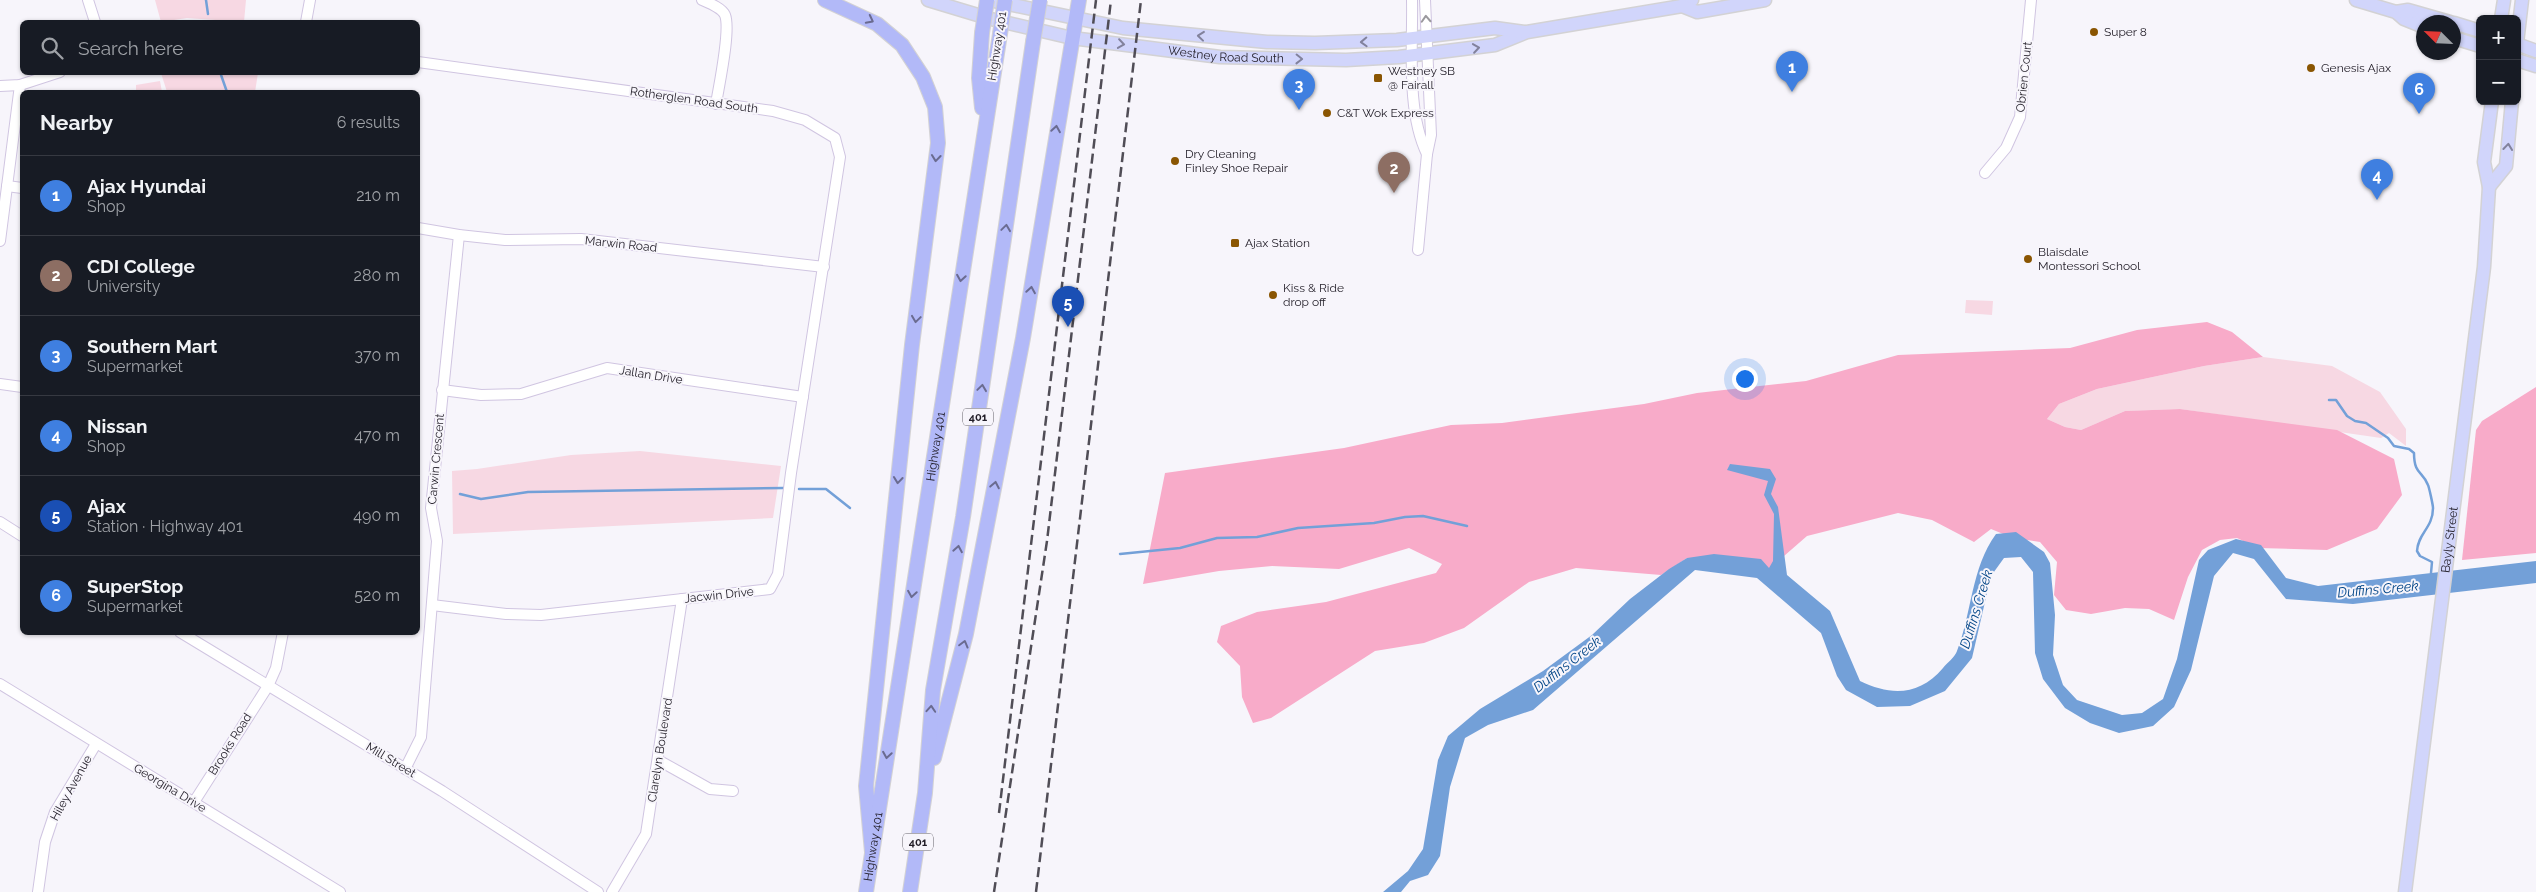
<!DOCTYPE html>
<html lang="en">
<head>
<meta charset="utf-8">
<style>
  body { margin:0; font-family:Raleway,sans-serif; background:#20242c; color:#f1f3f6 }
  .controls { position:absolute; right:15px; top:15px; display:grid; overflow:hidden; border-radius:8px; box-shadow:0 1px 4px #0004 }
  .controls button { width:45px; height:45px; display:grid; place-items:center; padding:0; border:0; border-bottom:1px solid #363941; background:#171b24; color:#f1f3f6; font:25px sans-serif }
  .compass { position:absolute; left:2416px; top:15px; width:45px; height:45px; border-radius:50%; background:#171b24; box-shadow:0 1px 4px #0004; rotate:294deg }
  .you { position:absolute; left:1744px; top:378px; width:18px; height:18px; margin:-12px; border:4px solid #fff; border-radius:50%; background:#1a73e8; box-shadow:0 0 0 8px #1a73e833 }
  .badge { display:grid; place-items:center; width:32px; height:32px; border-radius:50%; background:#d93025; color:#fff; font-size:16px; font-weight:700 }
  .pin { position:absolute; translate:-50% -41px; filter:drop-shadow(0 1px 2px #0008) }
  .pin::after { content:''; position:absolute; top:26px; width:18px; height:15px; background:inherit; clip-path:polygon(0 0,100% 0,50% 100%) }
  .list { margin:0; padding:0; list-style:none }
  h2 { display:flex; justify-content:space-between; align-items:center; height:65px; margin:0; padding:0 20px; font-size:21px }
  h2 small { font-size:16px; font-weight:400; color:#9ea1a6 }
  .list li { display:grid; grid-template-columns:32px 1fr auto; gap:15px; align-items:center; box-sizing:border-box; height:80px; padding:0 20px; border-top:1px solid #363941 }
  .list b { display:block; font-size:19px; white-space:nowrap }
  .list p { margin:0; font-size:16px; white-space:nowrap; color:#9ea1a6 }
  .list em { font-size:16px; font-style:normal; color:#9ea1a6 }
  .icon { flex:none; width:28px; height:28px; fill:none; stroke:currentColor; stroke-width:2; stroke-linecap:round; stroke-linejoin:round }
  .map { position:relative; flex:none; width:2536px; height:892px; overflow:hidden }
  .search { position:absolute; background:#171b24; box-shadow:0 1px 4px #0004; left:20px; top:20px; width:400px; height:55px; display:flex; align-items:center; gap:12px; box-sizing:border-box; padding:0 18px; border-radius:8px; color:#9ea1a6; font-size:19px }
  .panel { position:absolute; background:#171b24; box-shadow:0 1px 4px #0004; left:20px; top:90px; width:400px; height:545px; border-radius:8px }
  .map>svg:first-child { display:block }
  .green { fill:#f7d8e3 }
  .forest { fill:#f8abc9 }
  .water { fill:#73a0d8 }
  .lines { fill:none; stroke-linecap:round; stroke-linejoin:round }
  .stream { stroke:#73a0d8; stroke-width:2.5 }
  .minor-casing { stroke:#d0c5e1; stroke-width:12 }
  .major-casing { stroke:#d3d2d4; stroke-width:15 }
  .highway-casing { stroke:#d3d2d4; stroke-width:16 }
  .minor { stroke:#fff; stroke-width:10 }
  .major { stroke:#d1d5fb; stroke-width:12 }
  .highway { stroke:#b2b9f8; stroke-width:14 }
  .rail { stroke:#504d56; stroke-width:2.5; stroke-dasharray:10 5; stroke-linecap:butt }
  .highway-bridge-casing { stroke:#d3d2d4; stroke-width:16; stroke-linecap:butt }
  .highway-bridge { stroke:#b2b9f8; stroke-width:14 }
  .oneway { stroke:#9b999e }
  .oneway2 { stroke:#6a6b90 }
  .oneway3 { stroke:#82829c }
  .poi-dot { fill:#8a5502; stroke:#f7f5fb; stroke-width:2 }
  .labels { text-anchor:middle; stroke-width:4; stroke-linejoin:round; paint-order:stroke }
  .shield { fill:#f7f5fb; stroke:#615e67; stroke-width:1 }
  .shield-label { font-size:11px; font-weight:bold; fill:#211d27 }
  .poi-label { font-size:12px; fill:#211d27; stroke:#f7f5fb; text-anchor:start }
  .street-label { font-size:12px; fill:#211d27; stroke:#f7f5fb }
  .water-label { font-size:14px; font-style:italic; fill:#014486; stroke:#f7f5fb }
</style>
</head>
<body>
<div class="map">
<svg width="2536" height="892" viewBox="0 0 2536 892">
  <rect width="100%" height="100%" fill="#f7f5fb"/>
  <g class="green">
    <path d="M155,0H246L244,22L187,18L161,22Z"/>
    <path d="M161,73V72L258,73L255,92H167Z"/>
    <path d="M160,81L162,92H136V85Z"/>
    <path d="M1966,300L1993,301L1992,315L1965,313Z"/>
    <path d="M2263,357L2332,366L2380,392L2406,429V446L2389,433L2381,438L2180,409L2125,411L2081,430L2065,427L2047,419L2059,404L2097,389L2204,366Z"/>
    <path d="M640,451L781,466L773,518L453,534L452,471L477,469L571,455Z"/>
  </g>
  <g class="forest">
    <path d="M2207,322L2232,332L2263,357L2204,366L2097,389L2059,404L2047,419L2065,427L2081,430L2125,411L2180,409L2337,430L2394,459L2402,495L2377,529L2327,550L2258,548L2237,538L2220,540L2202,550L2188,577L2174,620L2149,609L2125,608L2091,614L2066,610L2054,595L2057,562L2040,542L2013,538L1991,529L1974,542L1932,520L1898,513L1807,536L1768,570L1687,558L1661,575L1576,568L1529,582L1464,628L1424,643L1375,651L1271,718L1253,723L1242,697L1240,666L1217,642L1221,626L1257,612L1326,602L1436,573L1442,564L1409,548L1339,569L1272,566L1219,571L1143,584L1165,473L1344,448L1451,425L1502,423L1644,404L1697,393L1806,381L1898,355L2070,348L2137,330Z"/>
    <path d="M2536,387V553L2462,560L2476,430L2482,421Z"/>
  </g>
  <path class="water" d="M1730,464L1770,469L1776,479L1771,494L1778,507L1787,575L1830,611L1860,681C1891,696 1919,696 1943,668C1947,663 1955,657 1957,651C1972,613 1971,568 1996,534L2016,532L2044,552L2050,563L2055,615L2053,655L2063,685L2077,700L2122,715L2142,713L2163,699L2177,659L2199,560L2208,550L2236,539L2261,545L2286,578L2318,586L2536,561V583L2353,604L2286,599L2254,559L2233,553L2214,576L2191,670L2174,707L2153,726L2119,733L2090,723L2065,708L2043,679L2035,653L2033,572L2021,557L2004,558L1991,576L1972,658L1945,691L1910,706L1877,707L1846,690L1837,676L1821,633L1757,578L1695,570L1533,710L1488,725L1465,738L1450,787L1440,856L1428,875L1410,881L1401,892H1383L1408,871L1423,849L1438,760L1448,736L1480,709L1543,671L1592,635L1630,599L1669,569L1687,558L1714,554L1761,559L1769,568L1773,561L1774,514L1764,495L1768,481L1727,470Z"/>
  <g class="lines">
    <g class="stream">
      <path d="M206,0L208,14"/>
      <path d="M220,72L227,92"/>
      <path d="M2329,400H2336L2347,416L2355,421L2366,423L2388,438L2394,446L2409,449L2414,453C2414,475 2423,471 2428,485C2429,487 2433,505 2433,508C2433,528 2418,533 2417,551L2420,556L2432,562L2431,573"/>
      <path d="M799,489H826L850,508"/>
      <path d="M460,494L481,499L528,492L784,488"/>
      <path d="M1120,554L1180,548L1217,538L1257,537L1298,528L1374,523L1405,517L1423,516L1467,526"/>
    </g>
    <defs>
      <g id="minor">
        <path d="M88,0L95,22"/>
        <path d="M702,0C709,3 722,8 725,15C731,30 719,85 716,104"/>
        <path d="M1412,0C1413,47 1406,111 1427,154"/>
        <path d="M306,22L310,0"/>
        <path d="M418,62L773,111L805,120L835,138L840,157L791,473L778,574L770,589L541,615L506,614L432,605"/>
        <path d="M0,86L20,85L60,72"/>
        <path d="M1985,173L2006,148L2020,117L2031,0"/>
        <path d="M7,186L22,188"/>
        <path d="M418,228L459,235L505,240L581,239L824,267"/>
        <path d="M0,241L20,85"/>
        <path d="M1418,250L1427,154L1431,135L1425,0"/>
        <path d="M0,384L22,387"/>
        <path d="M442,390L481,395L521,394L607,368L803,397"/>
        <path d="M0,522L22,536"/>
        <path d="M180,632L442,791L598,892"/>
        <path d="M0,684L340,892"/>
        <path d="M658,760L710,789L733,791"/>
        <path d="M405,769L421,737L437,541L431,508L459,235"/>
        <path d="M194,802L268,686L276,668L283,632"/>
        <path d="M38,892L45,842L55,812L96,744"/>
        <path d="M612,892L646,834L682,599"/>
      </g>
      <g id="major">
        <path id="s1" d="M928,0L991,19L1072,38L1220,57L1346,60L1399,57L1495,45L1527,32L1682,6L1692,0"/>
        <path d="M989,0L1123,28L1267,42L1315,43L1397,40L1495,28L1524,32"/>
        <path d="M2356,0L2396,12L2404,19L2424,27"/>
        <path d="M1682,6L1697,12L1765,0"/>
        <path d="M2396,12L2408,10L2450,22"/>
        <path d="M2501,19L2504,0"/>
        <path d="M2454,23L2480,31"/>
        <path d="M2454,38L2480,46"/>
        <path d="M2517,43L2522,0"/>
        <path d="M2517,44L2536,51"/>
        <path d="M2517,60L2536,66"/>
        <path d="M2489,187L2506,166L2512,101"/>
        <path id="s2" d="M2405,892L2484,267L2489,187L2484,162L2492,101"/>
      </g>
      <g id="highway">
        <path d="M825,0L877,24L902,45L923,77L935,107L938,143L912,345L866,786L872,852"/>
        <path d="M982,108L979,78L982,33"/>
        <path d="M934,758L966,634L1023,338L1079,0"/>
        <path id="s3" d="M866,892L1000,34"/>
        <path d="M910,892L925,793L933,690L963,517L1033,42"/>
      </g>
    </defs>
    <use href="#minor" class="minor-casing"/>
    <use href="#major" class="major-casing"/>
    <use href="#highway" class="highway-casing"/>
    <use href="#minor" class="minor"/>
    <use href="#major" class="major"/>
    <use href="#highway" class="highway"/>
    <g class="rail">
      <path d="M999,813L1096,0"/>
      <path d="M994,892L1047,541L1111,0"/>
      <path d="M1036,892L1141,0"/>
    </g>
    <defs>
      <g id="highway-bridge">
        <path d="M982,33L987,0"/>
        <path d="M1000,34L1005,0"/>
        <path d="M1033,42L1040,0"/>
      </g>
    </defs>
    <use href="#highway-bridge" class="highway-bridge-casing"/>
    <use href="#highway-bridge" class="highway-bridge"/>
  </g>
  <defs><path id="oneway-chevron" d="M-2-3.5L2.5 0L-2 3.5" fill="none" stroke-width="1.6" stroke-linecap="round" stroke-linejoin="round" transform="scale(1.25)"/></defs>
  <use class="oneway" href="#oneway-chevron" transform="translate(1426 19) rotate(-93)"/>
  <g class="oneway2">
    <use href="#oneway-chevron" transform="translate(870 20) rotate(27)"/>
    <use href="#oneway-chevron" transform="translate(1056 129) rotate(-81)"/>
    <use href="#oneway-chevron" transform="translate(936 158) rotate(96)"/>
    <use href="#oneway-chevron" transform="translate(1006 228) rotate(-82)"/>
    <use href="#oneway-chevron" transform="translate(961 278) rotate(99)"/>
    <use href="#oneway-chevron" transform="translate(1031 290) rotate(-81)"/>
    <use href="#oneway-chevron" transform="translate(916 319) rotate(98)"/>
    <use href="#oneway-chevron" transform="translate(982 388) rotate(-82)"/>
    <use href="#oneway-chevron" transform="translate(898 480) rotate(96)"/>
    <use href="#oneway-chevron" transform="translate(995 485) rotate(-79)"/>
    <use href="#oneway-chevron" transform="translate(958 549) rotate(-80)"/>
    <use href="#oneway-chevron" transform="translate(912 594) rotate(99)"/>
    <use href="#oneway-chevron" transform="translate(964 644) rotate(-75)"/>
    <use href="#oneway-chevron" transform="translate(931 709) rotate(-86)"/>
    <use href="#oneway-chevron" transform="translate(887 755) rotate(99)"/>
  </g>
  <g class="oneway3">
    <use href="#oneway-chevron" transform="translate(1201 36) rotate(-174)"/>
    <use href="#oneway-chevron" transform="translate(1364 42) rotate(178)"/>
    <use href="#oneway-chevron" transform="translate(1121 44) rotate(8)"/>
    <use href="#oneway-chevron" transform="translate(1476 48) rotate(-8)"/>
    <use href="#oneway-chevron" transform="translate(1299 59) rotate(1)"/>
    <use href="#oneway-chevron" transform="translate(2508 147) rotate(-84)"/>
  </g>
  <g class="poi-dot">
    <circle cx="2094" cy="32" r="5"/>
    <circle cx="2311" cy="68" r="5"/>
    <rect x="1373" y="73" width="10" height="10" rx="2.5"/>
    <circle cx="1327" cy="113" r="5"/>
    <circle cx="1175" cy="161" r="5"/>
    <rect x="1230" y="238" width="10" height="10" rx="2.5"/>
    <circle cx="2028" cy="259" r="5"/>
    <circle cx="1273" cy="295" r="5"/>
  </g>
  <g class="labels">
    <g class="shield">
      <rect x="963" y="408.5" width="30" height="17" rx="4"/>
      <rect x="903" y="833.5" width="30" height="17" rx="4"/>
    </g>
    <g class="shield-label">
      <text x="978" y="421">401</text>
      <text x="918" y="846">401</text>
    </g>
    <g class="poi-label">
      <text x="2104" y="36">Super 8</text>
      <text x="2321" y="72">Genesis Ajax</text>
      <text x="1388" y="75">Westney SB<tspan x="1388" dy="14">@ Fairall</tspan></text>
      <text x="1337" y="117">C&amp;T Wok Express</text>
      <text x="1185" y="158">Dry Cleaning<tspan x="1185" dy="14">Finley Shoe Repair</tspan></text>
      <text x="1245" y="247">Ajax Station</text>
      <text x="2038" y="256">Blaisdale<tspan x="2038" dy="14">Montessori School</tspan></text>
      <text x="1283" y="292">Kiss &amp; Ride<tspan x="1283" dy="14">drop off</tspan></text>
    </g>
    <g class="street-label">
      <text transform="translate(997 46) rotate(-81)" y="4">Highway 401</text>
      <text dy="4" stroke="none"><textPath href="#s1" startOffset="304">Westney Road South</textPath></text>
      <text transform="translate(2024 77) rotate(-84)" y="4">Obrien Court</text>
      <text transform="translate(694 100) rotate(8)" y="4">Rotherglen Road South</text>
      <text transform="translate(621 244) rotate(6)" y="4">Marwin Road</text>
      <text transform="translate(651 375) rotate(9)" y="4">Jallan Drive</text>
      <text dy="4" stroke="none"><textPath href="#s3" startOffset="451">Highway 401</textPath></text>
      <text transform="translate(436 459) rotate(-85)" y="4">Carwin Crescent</text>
      <text dy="4" stroke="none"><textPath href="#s2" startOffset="355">Bayly Street</textPath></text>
      <text transform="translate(719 595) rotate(-6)" y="4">Jacwin Drive</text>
      <text transform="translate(230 744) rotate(-58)" y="4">Brooks Road</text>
      <text transform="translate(660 750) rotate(-81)" y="4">Clarelyn Boulevard</text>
      <text transform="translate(391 760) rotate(31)" y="4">Mill Street</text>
      <text transform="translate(71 788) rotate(-61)" y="4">Hiley Avenue</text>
      <text transform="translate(170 788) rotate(31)" y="4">Georgina Drive</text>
      <text dy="4" stroke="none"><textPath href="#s3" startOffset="46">Highway 401</textPath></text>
    </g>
    <g class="water-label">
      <text transform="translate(2378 589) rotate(-5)" y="5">Duffins Creek</text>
      <text transform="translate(1976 609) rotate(-73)" y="5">Duffins Creek</text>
      <text transform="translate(1567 664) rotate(-38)" y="5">Duffins Creek</text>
    </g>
  </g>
</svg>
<div class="controls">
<button>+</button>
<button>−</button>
</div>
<svg class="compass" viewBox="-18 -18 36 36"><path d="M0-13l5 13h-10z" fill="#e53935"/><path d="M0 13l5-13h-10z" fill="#9ea1a6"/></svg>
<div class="you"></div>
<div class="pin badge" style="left:1792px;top:92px;background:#3f7fe0">1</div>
<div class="pin badge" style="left:1394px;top:193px;background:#8d6e63">2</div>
<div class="pin badge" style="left:1299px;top:110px;background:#3f7fe0">3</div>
<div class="pin badge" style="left:2377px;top:200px;background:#3f7fe0">4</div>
<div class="pin badge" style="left:1068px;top:327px;background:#1a4fb4">5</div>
<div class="pin badge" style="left:2419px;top:114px;background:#3f7fe0">6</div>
<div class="search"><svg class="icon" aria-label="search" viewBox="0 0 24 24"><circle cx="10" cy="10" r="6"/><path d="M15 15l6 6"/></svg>Search here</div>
<section class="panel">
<h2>Nearby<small>6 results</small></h2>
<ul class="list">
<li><span class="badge" style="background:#3f7fe0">1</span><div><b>Ajax Hyundai</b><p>Shop</p></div><em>210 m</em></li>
<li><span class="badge" style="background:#8d6e63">2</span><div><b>CDI College</b><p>University</p></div><em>280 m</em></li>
<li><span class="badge" style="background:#3f7fe0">3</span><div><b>Southern Mart</b><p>Supermarket</p></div><em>370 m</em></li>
<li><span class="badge" style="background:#3f7fe0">4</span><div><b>Nissan</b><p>Shop</p></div><em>470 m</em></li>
<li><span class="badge" style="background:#1a4fb4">5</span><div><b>Ajax</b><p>Station · Highway 401</p></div><em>490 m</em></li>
<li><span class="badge" style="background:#3f7fe0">6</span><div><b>SuperStop</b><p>Supermarket</p></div><em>520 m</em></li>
</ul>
</section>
</div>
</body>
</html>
